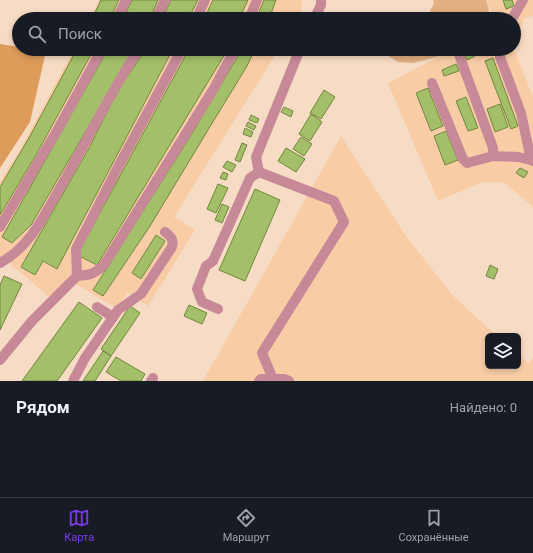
<!DOCTYPE html>
<html lang="ru">
<head>
<meta charset="utf-8">
<style>
  body { margin:0; font-family:Roboto,sans-serif; background:#20242c; color:#f1f3f6 }
  .controls { position:absolute; right:12px; bottom:12px; display:grid; overflow:hidden; border-radius:6px; box-shadow:0 2px 6px #0003 }
  .controls button { width:36px; height:36px; display:grid; place-items:center; padding:0; border:0; border-bottom:1px solid #363941; background:#171b24; color:#f1f3f6; font:20px sans-serif }
  .list { margin:0; padding:0; list-style:none }
  h2 { display:flex; justify-content:space-between; align-items:center; height:52px; margin:0; padding:0 16px; font-size:17px }
  h2 small { font-size:13px; font-weight:400; color:#9ea1a6 }
  .icon { flex:none; width:22px; height:22px; fill:none; stroke:currentColor; stroke-width:2; stroke-linecap:round; stroke-linejoin:round }
  .map { position:relative; flex:none; width:533px; height:381px; overflow:hidden }
  .search { position:absolute; background:#171b24; box-shadow:0 2px 6px #0003; left:12px; right:12px; top:12px; height:44px; display:flex; align-items:center; gap:10px; box-sizing:border-box; padding:0 14px; border-radius:22px; color:#9ea1a6; font-size:15px }
  .sheet { height:116px; background:#171b24 }
  nav { display:flex; justify-content:space-around; align-items:center; box-sizing:border-box; height:56px; border-top:1px solid #363941; background:#171b24; font-size:11px; color:#9ea1a6 }
  nav a { display:grid; justify-items:center; gap:2px }
  nav .on { color:#7c3aed }
  .map>svg:first-child { display:block }
  .built { fill:#f8cda6 }
  .green { fill:#e2b083 }
  .forest { fill:#df9b5a }
  .building { fill:#a4bf6a; stroke:#71873a }
  .lines { fill:none; stroke-linecap:round; stroke-linejoin:round }
  .minor { stroke:#c78998; stroke-width:10 }
</style>
</head>
<body>
<div class="map">
<svg width="533" height="381" viewBox="0 0 533 381">
  <rect width="100%" height="100%" fill="#f7dcc5"/>
  <g class="built">
    <path d="M99,0H302L301,13L298,19H90Z"/>
    <path d="M487,0H533V16L524,19L514,45V19H493Z"/>
    <path d="M74,49H279L174,217L195,230L148,306L127,293L117,309L71,281L55,302L8,262L0,266V182L20,150Z"/>
    <path d="M454,49H514L533,97V207L505,183L483,182L438,201L388,83Z"/>
    <path d="M341,136L406,236L454,297L497,336H488V366H518V355L529,363L533,357V381H203Z"/>
  </g>
  <g class="green">
    <path d="M433,0H486L489,10L486,19H426L434,3Z"/>
    <path d="M384,49H447L437,57L413,63L398,62L383,53Z"/>
  </g>
  <path class="forest" d="M0,44L19,47V49H32L46,51L30,122L0,168Z"/>
  <g class="building">
    <path d="M101,0H119L110,19H92Z"/>
    <path d="M132,0H158L150,19H123Z"/>
    <path d="M171,0H198L188,19H162Z"/>
    <path d="M213,0H248L239,19H204Z"/>
    <path d="M264,0H276L269,19H256Z"/>
    <path d="M503,0H512L514,6L506,9Z"/>
    <path d="M77,49H94L36,155L0,215V187L30,136Z"/>
    <path d="M108,49H134L31,225L12,243L2,237Z"/>
    <path d="M146,49H173L57,269L43,261L35,275L21,267L89,148L118,90Z"/>
    <path d="M189,49H228L97,265L77,255Z"/>
    <path d="M242,49H255L247,66L211,125L150,226L103,296L93,290L191,135Z"/>
    <path d="M475,49H490V51L477,56Z"/>
    <path d="M474,52L475,56L467,60L465,55Z"/>
    <path d="M493,58L518,126L511,129L485,61Z"/>
    <path d="M456,64L459,71L444,76L442,70Z"/>
    <path d="M428,88L443,126L431,131L416,93Z"/>
    <path d="M324,90L335,97L321,119L310,113Z"/>
    <path d="M466,97L478,128L468,131L456,101Z"/>
    <path d="M500,104L508,127L495,132L487,109Z"/>
    <path d="M284,107L293,111L291,117L281,112Z"/>
    <path d="M311,114L322,122L310,141L299,134Z"/>
    <path d="M251,115L259,119L257,123L249,120Z"/>
    <path d="M248,122L256,126L254,130L246,126Z"/>
    <path d="M245,128L253,132L251,137L243,134Z"/>
    <path d="M446,131L458,160L445,165L434,136Z"/>
    <path d="M301,137L312,144L304,156L293,149Z"/>
    <path d="M242,143L247,145L240,162L235,160Z"/>
    <path d="M286,148L305,159L296,172L278,161Z"/>
    <path d="M227,161L236,165L232,172L223,167Z"/>
    <path d="M520,168L528,172L524,178L516,173Z"/>
    <path d="M223,172L228,174L226,180L220,178Z"/>
    <path d="M218,184L228,188L216,213L207,209Z"/>
    <path d="M255,189L280,200L245,281L219,270Z"/>
    <path d="M222,204L229,207L222,223L215,220Z"/>
    <path d="M156,235L165,241L141,279L132,273Z"/>
    <path d="M490,265L498,269L494,279L486,276Z"/>
    <path d="M4,276L22,284L0,330V285Z"/>
    <path d="M79,302L102,318L57,381H22Z"/>
    <path d="M189,305L207,313L202,324L184,316Z"/>
    <path d="M130,306L140,313L111,356L101,349Z"/>
    <path d="M103,351L111,356L95,381H83Z"/>
    <path d="M116,357L145,374L141,381H121L106,372Z"/>
  </g>
  <g class="lines">
    <g class="minor">
      <path d="M117,19L126,0"/>
      <path d="M156,19L165,0"/>
      <path d="M196,19L205,0"/>
      <path d="M249,19L257,0"/>
      <path d="M314,19L321,5V0"/>
      <path d="M512,19L523,0"/>
      <path d="M457,49L493,148V156"/>
      <path d="M501,49L500,57L521,113L531,160L533,161"/>
      <path d="M432,83L463,159L467,163L493,156L518,157L531,160"/>
      <path d="M0,227L58,129L102,49"/>
      <path d="M0,263C32,246 46,211 64,181C89,137 111,91 139,49"/>
      <path d="M77,276C90,275 94,274 104,265L213,90L235,49"/>
      <path d="M97,307L113,317"/>
      <path d="M218,309L202,302L197,289L206,266L213,261L250,178L259,172"/>
      <path d="M0,360L32,321L77,276L76,249L117,169L182,49"/>
      <path d="M273,379L262,353L344,222L334,201L259,172L256,157L300,49"/>
      <path d="M73,381L85,358L118,310L141,294L172,247C174,239 171,237 165,232"/>
      <path d="M151,381L153,378"/>
      <path d="M259,381L261,379H284L289,381"/>
    </g>
  </g>
</svg>
<div class="controls">
<button><svg class="icon" aria-label="layers" viewBox="0 0 24 24"><path d="M12 4l9 5-9 5-9-5zM3 14l9 5 9-5"/></svg></button>
</div>
<div class="search"><svg class="icon" aria-label="search" viewBox="0 0 24 24"><circle cx="10" cy="10" r="6"/><path d="M15 15l6 6"/></svg>Поиск</div>
</div>
<section class="sheet">
<h2>Рядом<small>Найдено: 0</small></h2>
<ul class="list">
</ul>
</section>
<nav>
<a class="on"><svg class="icon" aria-label="map" viewBox="0 0 24 24"><path d="M3 6l6-2 6 2 6-2v14l-6 2-6-2-6 2zM9 4v14M15 6v14"/></svg>Карта</a>
<a><svg class="icon" aria-label="directions" viewBox="0 0 24 24"><path d="M12 3l9 9-9 9-9-9zM9 14v-3h6M13 9l2 2-2 2"/></svg>Маршрут</a>
<a><svg class="icon" aria-label="saved" viewBox="0 0 24 24"><path d="M7 4h10v16l-5-4-5 4z"/></svg>Сохранённые</a>
</nav>
</body>
</html>
